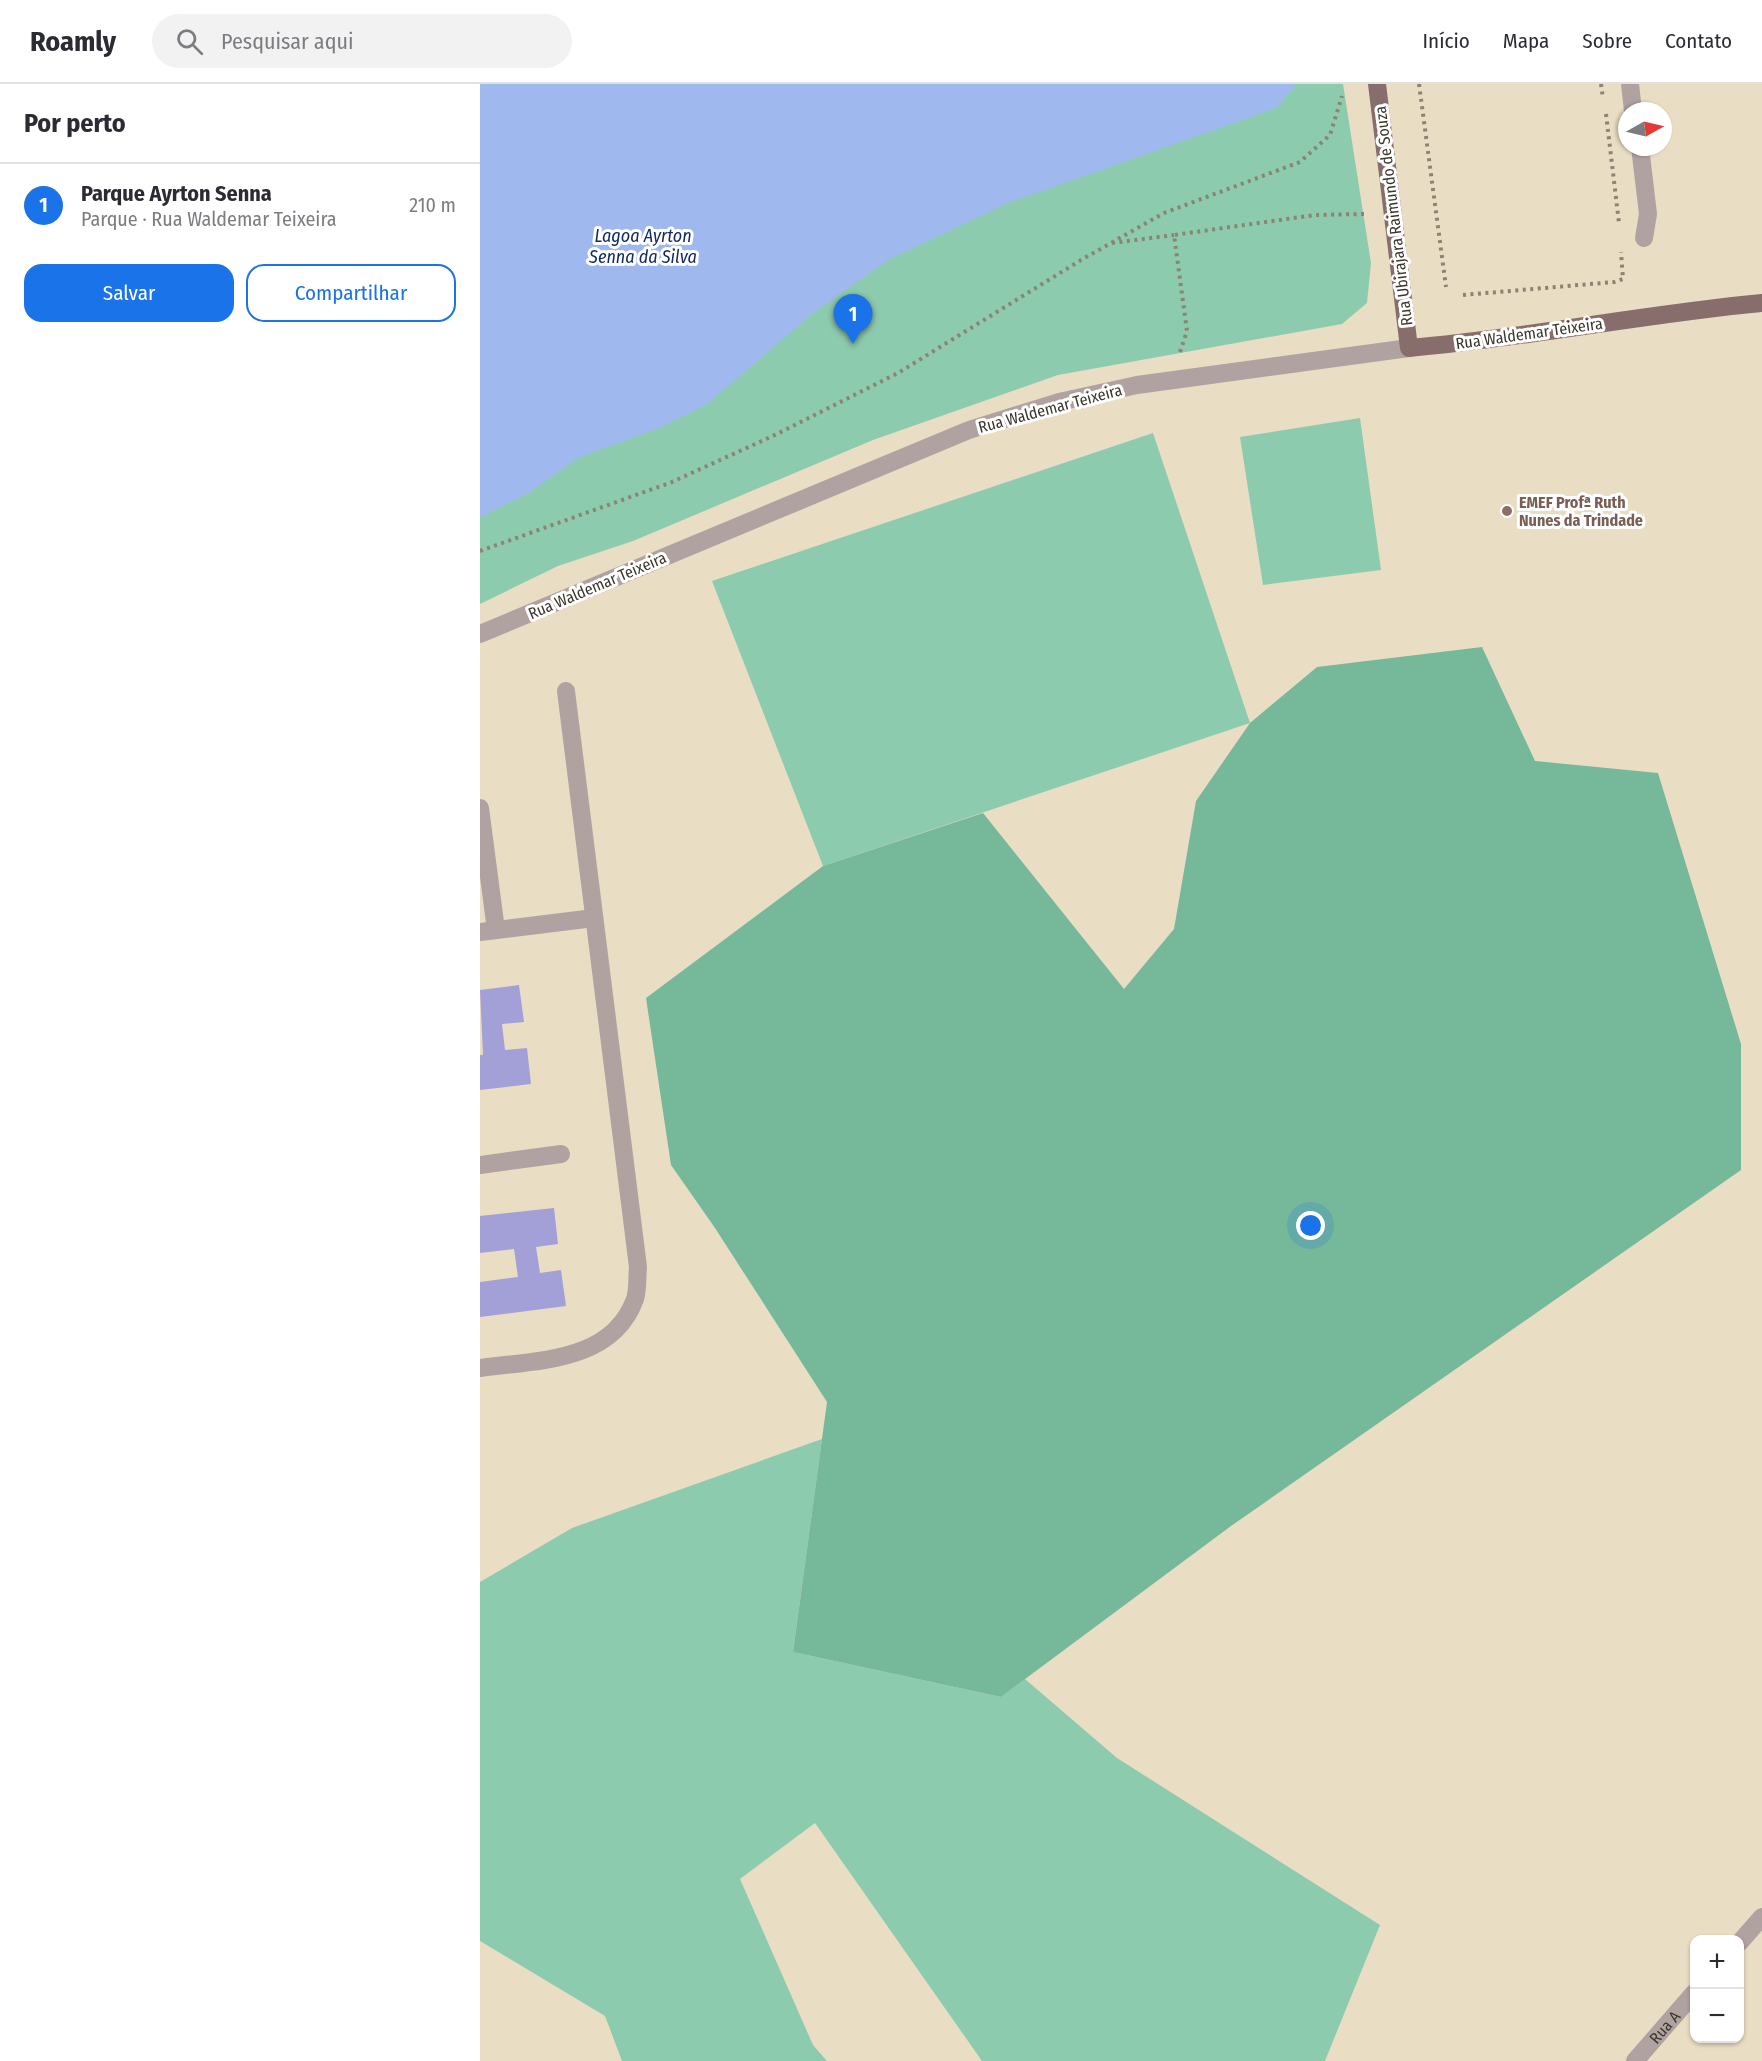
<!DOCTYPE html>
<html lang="pt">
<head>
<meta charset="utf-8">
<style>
  body { margin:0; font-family:"Fira Sans Condensed",sans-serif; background:#f2f2f3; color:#2b2b33 }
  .controls { position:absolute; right:18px; bottom:18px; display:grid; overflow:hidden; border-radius:12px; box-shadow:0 2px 4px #0004 }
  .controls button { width:54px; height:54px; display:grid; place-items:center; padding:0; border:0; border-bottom:2px solid #e1e1e2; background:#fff; color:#2b2b33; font:30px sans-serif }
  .compass { position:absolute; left:1138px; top:18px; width:54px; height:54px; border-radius:50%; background:#fff; box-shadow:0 2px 4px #0004; rotate:82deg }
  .you { position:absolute; left:831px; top:1142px; width:21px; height:21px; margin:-15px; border:4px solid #fff; border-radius:50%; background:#1a73e8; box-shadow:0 0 0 9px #1a73e833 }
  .badge { display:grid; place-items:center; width:39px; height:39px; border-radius:50%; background:#1a73e8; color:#fff; font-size:20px; font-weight:700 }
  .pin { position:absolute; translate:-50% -50px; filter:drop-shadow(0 2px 3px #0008) }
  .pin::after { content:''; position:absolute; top:32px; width:21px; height:18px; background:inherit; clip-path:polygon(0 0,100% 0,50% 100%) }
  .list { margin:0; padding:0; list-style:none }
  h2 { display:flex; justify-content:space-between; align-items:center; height:78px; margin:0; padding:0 24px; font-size:26px }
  h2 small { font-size:20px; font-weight:400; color:#7c7c81 }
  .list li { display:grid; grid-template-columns:39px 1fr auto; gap:18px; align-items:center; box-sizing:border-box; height:84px; padding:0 24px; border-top:2px solid #e1e1e2 }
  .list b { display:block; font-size:22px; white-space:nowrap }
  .list p { margin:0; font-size:20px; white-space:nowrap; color:#7c7c81 }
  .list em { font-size:20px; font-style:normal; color:#7c7c81 }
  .actions { display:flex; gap:12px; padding:18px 24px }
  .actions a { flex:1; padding:14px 0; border:2px solid #1a73e8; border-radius:18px; text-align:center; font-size:21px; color:#1a73e8 }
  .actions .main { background:#1a73e8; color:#fff }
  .icon { flex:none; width:33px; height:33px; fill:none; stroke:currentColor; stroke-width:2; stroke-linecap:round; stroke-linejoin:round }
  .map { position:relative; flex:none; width:1282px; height:1977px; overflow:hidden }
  header { display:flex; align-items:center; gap:36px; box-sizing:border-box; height:84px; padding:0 30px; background:#fff; border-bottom:2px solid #e1e1e2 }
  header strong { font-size:28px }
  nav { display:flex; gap:33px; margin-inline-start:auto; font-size:21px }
  .search { width:420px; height:54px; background:#f2f2f3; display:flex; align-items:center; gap:15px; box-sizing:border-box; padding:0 21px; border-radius:33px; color:#7c7c81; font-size:22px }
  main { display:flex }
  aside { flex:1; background:#fff }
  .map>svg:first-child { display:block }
  .green { fill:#8dcbae }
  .forest { fill:#76b89a }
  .water { fill:#9fb9ee }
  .building { fill:#a39fd7 }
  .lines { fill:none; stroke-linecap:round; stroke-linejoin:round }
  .path { stroke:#8b8473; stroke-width:4; stroke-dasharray:3 4.5; stroke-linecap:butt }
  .minor { stroke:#b0a2a1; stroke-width:18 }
  .major { stroke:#876e6d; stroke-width:18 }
  .education-dot { fill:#8d6e63; stroke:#fff; stroke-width:2 }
  .labels { text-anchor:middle; stroke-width:6; stroke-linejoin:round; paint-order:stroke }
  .street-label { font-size:16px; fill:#3a362c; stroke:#fff }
  .education-label { font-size:16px; font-weight:bold; fill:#785e54; stroke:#fff; text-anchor:start }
  .water-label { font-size:18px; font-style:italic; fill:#112965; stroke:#fff }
</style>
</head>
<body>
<header>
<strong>Roamly</strong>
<div class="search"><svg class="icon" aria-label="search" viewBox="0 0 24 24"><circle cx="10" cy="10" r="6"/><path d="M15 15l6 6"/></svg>Pesquisar aqui</div>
<nav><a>Início</a><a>Mapa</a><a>Sobre</a><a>Contato</a></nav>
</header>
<main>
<aside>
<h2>Por perto<small></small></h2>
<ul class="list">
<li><span class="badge">1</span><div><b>Parque Ayrton Senna</b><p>Parque · Rua Waldemar Teixeira</p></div><em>210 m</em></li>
</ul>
<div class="actions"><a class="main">Salvar</a><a>Compartilhar</a></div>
</aside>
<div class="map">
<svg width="1282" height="1977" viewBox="0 0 1282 1977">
  <rect width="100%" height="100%" fill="#e9dec4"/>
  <g class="green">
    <path d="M0,0H863L891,179L887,219L862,240L578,291L393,356L153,457L78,482L0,520Z"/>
    <path d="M880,334L901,486L783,501L760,353Z"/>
    <path d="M673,349L770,639L343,782L232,497Z"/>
    <path d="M342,1355L313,1568L521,1613L545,1595L637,1674L900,1841L845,1977H502L335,1739L260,1795L333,1961L347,1977H142L125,1932L0,1857V1498L92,1444Z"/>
  </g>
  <path class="forest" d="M1002,563L1055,677L1178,689L1261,960V1086L751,1442L521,1613L313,1568L347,1318L235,1144L191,1081L166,914L343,782L503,729L644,905L694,845L716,717L770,639L837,583Z"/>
  <path class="water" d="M0,0H817L796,24L528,119L408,176L332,230L227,320L184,342L98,374L49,409L0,433Z"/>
  <g class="building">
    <path d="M39,901L44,938L22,940L25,966L47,964L51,1000L0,1006V971H3L0,906Z"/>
    <path d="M74,1124L78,1160L56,1163L60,1189L81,1186L86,1222L0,1233V1198L38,1193L34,1165L0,1169V1132Z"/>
  </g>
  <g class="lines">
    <g class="path">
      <path d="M939,0L966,203"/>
      <path d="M1121,0L1123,14"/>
      <path d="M1126,30L1139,139"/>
      <path d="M632,159L694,151"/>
      <path d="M983,211L1134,198L1143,195L1141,168"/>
      <path d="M700,268L707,247L694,151L835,131L884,130"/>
      <path d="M0,467L192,398L297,350L418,289L601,176L684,129L820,78L850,51L862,12"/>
    </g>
    <g class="minor">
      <path d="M1150,0L1153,27"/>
      <path d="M1160,63L1168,130L1164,154"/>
      <path d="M0,550L489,346L579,318L657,301L929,264"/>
      <path d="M0,724L16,846"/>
      <path d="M0,848L114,834"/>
      <path d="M0,1081L81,1070"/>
      <path d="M0,1284C56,1276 132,1279 155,1215C158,1206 157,1193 158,1183L86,607"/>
      <path d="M1260,1858L1282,1833"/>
      <path id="s1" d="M1155,1977L1214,1909"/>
    </g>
    <path class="major" d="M897,0L929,264C1047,254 1164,230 1282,219"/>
  </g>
  <circle class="education-dot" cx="1027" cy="427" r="6"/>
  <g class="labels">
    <g class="street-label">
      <text transform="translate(913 132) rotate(-97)" y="6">Rua Ubirajara Raimundo de Souza</text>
      <text transform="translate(1049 249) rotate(-8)" y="6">Rua Waldemar Teixeira</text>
      <text transform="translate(570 324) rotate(-15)" y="6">Rua Waldemar Teixeira</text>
      <text transform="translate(117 501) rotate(-23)" y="6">Rua Waldemar Teixeira</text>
      <text dy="6" stroke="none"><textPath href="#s1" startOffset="45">Rua A</textPath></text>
    </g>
    <g class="education-label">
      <text x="1039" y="424">EMEF Profª Ruth<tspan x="1039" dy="18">Nunes da Trindade</tspan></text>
    </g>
    <g class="water-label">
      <text x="163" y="158">Lagoa Ayrton<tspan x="163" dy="21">Senna da Silva</tspan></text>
    </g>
  </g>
</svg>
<div class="controls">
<button>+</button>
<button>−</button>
</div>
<svg class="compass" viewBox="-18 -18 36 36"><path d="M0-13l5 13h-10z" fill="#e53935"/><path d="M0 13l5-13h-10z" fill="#7c7c81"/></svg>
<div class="you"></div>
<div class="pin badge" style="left:373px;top:260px">1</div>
</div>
</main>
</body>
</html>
